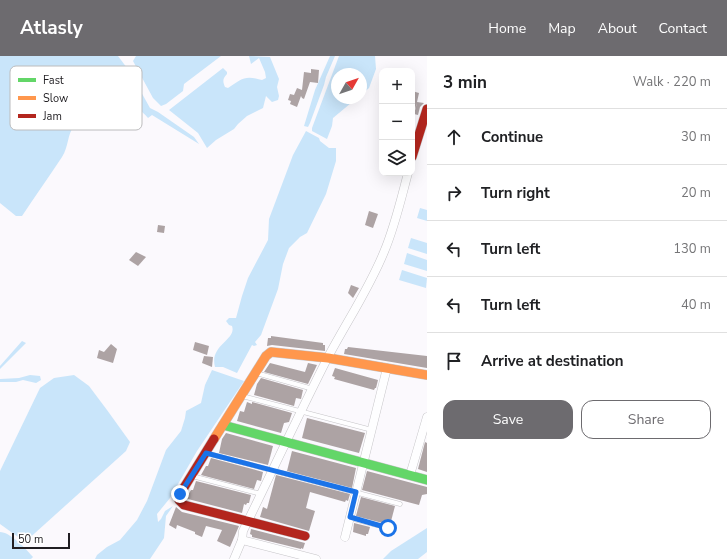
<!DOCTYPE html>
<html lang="en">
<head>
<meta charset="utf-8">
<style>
  body { margin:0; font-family:"Nunito Sans",sans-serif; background:#f6f6f6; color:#202124 }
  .controls { position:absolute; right:12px; top:12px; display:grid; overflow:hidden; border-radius:8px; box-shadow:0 4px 16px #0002 }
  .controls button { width:36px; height:36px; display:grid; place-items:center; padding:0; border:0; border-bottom:1px solid #e0e0e0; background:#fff; color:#202124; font:20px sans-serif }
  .compass { position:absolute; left:331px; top:12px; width:36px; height:36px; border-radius:50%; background:#fff; box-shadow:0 4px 16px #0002; rotate:50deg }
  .scale { position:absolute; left:12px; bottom:10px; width:58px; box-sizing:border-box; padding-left:4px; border:2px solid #201e22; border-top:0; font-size:11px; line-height:14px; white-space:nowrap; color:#201e22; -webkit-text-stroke:3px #fff; paint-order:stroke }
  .stop { position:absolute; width:12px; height:12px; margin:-9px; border:3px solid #1a73e8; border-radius:50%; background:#fff }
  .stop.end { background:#1a73e8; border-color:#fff; box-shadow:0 1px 4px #0008 }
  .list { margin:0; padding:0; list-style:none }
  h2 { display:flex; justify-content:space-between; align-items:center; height:52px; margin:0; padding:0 16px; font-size:17px }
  h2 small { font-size:13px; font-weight:400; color:#757577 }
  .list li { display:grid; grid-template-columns:26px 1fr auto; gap:12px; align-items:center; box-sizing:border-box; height:56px; padding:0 16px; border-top:1px solid #e0e0e0 }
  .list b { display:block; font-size:15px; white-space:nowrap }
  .list em { font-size:13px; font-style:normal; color:#757577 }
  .actions { display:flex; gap:8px; padding:12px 16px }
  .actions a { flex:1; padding:9px 0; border:1px solid #6d6b6f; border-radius:12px; text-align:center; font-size:14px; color:#6d6b6f }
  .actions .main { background:#6d6b6f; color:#fff }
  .icon { flex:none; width:22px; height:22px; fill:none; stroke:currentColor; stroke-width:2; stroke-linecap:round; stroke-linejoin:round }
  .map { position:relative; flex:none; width:427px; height:503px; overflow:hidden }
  header { display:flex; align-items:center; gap:24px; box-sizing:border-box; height:56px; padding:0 20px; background:#6d6b6f; color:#fff }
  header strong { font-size:19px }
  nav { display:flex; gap:22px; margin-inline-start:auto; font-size:14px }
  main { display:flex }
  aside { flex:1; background:#fff }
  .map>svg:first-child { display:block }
  .water { fill:#c9e5fa }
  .building { fill:#ada3a4 }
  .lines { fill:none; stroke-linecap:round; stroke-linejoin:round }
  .lane-casing { stroke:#c6c5c8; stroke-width:5 }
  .street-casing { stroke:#c6c5c8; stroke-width:9 }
  .fast-casing { stroke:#c6c5c8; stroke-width:10 }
  .slow-casing { stroke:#c6c5c8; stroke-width:10 }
  .jam-casing { stroke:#c6c5c8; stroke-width:10 }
  .lane { stroke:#fefeff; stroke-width:4 }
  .street { stroke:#fefeff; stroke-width:8 }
  .fast { stroke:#63d668; stroke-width:9 }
  .slow { stroke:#ff974d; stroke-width:9 }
  .jam { stroke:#b3261e; stroke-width:9 }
  .route { stroke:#1a73e8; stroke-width:5 }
  .key { fill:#fff; stroke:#bcbcbd; stroke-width:1 }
  .key-label { font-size:11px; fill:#201e22 }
</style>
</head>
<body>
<header>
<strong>Atlasly</strong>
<nav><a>Home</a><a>Map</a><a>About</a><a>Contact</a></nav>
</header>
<main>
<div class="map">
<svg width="427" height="503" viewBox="0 0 427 503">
  <rect width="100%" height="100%" fill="#fbf9fd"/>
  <g class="water">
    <path d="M0,0H118L130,16L150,52L158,56L194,81L199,88L152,59L148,62C142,55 133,47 123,44C106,40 83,56 74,70C67,79 69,90 62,101C49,121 35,140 22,160H16L0,147Z"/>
    <path d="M136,0H221L184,28L183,35L166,48L161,50L153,42L133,5Z"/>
    <path d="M249,0L270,1L279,23L277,31L279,40L278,44L272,46L266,40L263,52L247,60L238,68L234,73L216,84L207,92L198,77L169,54L223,12L227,16V18C222,23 223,26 225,31L228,32C242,23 244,19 262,24L266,22L265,16L259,2L251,8Z"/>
    <path d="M330,0H335L326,21L324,29L310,67L308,71L304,70L315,34Z"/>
    <path d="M339,0H375L376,13L369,32L361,39V18H337V42H357L333,62L332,70L327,83L312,75V72Z"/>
    <path d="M306,75L319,82L320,85L329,92H336V105L326,138L307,177L300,181L289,192L283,208L278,233L261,279L255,286L257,289L254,290L252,289L237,317L223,311H215C209,289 237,284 232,270L229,269L226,265L229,262H236L242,240L248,222L268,184L269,163L293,99Z"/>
    <path d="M420,152L427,154V165L417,162Z"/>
    <path d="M411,182L427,187V198L408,192Z"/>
    <path d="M407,197L427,204V215L404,208Z"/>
    <path d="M402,214L427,222L426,232L399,224Z"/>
    <path d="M22,285L26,287L0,313V310Z"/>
    <path d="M212,314L244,325L197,395L170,442L157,458L158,466L161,463L165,455L173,450L166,460L164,482L150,503H95L97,499L107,491L120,484L137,464L147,445L166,394L181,375L185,362L186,355L201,347L205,329Z"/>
    <path d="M30,319L40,320L41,324L36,327L23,324L16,326H0V323L19,322Z"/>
    <path d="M74,319L89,330L107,354L130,386L126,395L25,486L0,468V415L40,332L54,322Z"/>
    <path d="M427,472V496L418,503H383L391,495Z"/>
    <path d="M0,476C10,476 26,493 33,501L31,503H0Z"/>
  </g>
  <g class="building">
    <path d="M311,13L319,14L318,27L310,26L304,43L302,42L301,40L297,51L290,48L291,45L288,44L290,38L294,39L297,32L302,34L304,16L311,17Z"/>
    <path d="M412,35L419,37L417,46L424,47L420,51L418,59L414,58L417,47L414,56H412Z"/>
    <path d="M369,155L378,158L373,172L365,169Z"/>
    <path d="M158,169L165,170L164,177L157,176Z"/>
    <path d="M136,196L146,201L138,210L129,204Z"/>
    <path d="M351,229L359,232L353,242L348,237Z"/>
    <path d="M271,280L323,287V289H325V295L272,289L267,290L268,282H271Z"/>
    <path d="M195,286L209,290L207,299L193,294Z"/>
    <path d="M111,288L117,293L113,307L97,302L99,294L104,296Z"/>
    <path d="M348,291L427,300V312L344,298L345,293H347Z"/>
    <path d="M204,300L213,301L212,311L202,307Z"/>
    <path d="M270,307L305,316L308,307L317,309L308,328L264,316Z"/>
    <path d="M335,312L378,324L376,332H375L374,334L334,323L335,321L332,320Z"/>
    <path d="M261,322L303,334L301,343L296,342L294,350L254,339L257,328Z"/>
    <path d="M247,346L252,348V346L292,357L289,366L284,367L281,377L237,365L240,355L244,356Z"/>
    <path d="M307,362L365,377L359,397L302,382Z"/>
    <path d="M226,377L273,390L268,409L219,397L222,383Z"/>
    <path d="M425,386L427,387V416L418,413Z"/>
    <path d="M292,395L356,412L352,432L287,415Z"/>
    <path d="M211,402L263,416L261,425L257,424L254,433L201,419L206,410H208Z"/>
    <path d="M367,415L427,431V438L422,439L419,449L362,434Z"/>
    <path d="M276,419L350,438L348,445L346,444L345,446L310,436L306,452L315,455L309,475L260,461L263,451L267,453Z"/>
    <path d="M196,425L251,439L249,447H247L246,449L244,448L242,457L188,443L187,441L191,434H193Z"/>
    <path d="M361,441L395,450L390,469L356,460Z"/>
    <path d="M176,451L182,456L239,470L230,491L217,485L222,474L206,470L202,481L195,478V476L177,469L176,473L169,469Z"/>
    <path d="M354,467L370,471L368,478H366V480L353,476Z"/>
    <path d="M251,473L305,487L303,493L301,492V493L252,481V479L250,478Z"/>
  </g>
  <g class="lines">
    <defs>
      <g id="lane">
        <path d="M256,317L313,333"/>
        <path d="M242,340L372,374"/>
        <path d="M206,397L400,448"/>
        <path d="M192,420L261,438"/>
        <path d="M350,462L388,472"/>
      </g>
      <g id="street">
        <path d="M410,419L427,361"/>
        <path d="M345,481L387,312"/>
        <path d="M242,484L316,503"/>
        <path d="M234,503L242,484L243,475C271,418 298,360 327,303C346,267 369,233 384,196C395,170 401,143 408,117"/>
      </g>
      <path id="fast" d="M223,369L427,424"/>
      <path id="slow" d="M214,383L266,300L271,296L328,302L427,319"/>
      <g id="jam">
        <path d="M412,101L427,53"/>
        <path d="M214,383L180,438L179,444L184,449L305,480"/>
      </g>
    </defs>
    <use href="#lane" class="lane-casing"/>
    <use href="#street" class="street-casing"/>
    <use href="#fast" class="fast-casing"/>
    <use href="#slow" class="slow-casing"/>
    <use href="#jam" class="jam-casing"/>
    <use href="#lane" class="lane"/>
    <use href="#street" class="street"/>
    <use href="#fast" class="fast"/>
    <use href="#slow" class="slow"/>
    <use href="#jam" class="jam"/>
  </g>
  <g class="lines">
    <path class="route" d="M180,438L206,397L356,436L350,461L388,472"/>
  </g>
  <rect x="10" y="10" width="132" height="64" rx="6" class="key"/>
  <rect x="18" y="22" width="18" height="4" fill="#63d668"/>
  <rect x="18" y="40" width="18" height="4" fill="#ff974d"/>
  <rect x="18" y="58" width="18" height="4" fill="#b3261e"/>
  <g class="key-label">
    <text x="43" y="28">Fast</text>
    <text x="43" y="46">Slow</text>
    <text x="43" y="64">Jam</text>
  </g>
</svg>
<div class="controls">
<button>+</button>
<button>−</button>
<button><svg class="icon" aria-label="layers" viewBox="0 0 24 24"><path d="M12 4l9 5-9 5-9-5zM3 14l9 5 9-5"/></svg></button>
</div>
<svg class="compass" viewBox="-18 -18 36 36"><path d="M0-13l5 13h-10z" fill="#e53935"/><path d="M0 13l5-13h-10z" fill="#757577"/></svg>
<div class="scale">50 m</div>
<div class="stop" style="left:388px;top:472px"></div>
<div class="stop end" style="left:180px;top:438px"></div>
</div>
<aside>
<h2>3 min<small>Walk · 220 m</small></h2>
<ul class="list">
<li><svg class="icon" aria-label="ahead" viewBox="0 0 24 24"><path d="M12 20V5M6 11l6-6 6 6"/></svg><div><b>Continue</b></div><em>30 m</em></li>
<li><svg class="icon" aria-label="right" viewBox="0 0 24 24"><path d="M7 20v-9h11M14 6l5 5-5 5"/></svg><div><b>Turn right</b></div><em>20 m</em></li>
<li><svg class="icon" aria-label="left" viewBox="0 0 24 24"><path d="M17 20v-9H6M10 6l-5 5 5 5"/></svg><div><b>Turn left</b></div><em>130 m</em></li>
<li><svg class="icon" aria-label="left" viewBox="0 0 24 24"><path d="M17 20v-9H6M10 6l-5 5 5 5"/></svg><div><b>Turn left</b></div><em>40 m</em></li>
<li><svg class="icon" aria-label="arrive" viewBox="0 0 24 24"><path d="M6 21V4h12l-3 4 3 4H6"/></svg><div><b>Arrive at destination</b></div></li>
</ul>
<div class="actions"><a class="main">Save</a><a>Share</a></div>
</aside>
</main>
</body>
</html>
